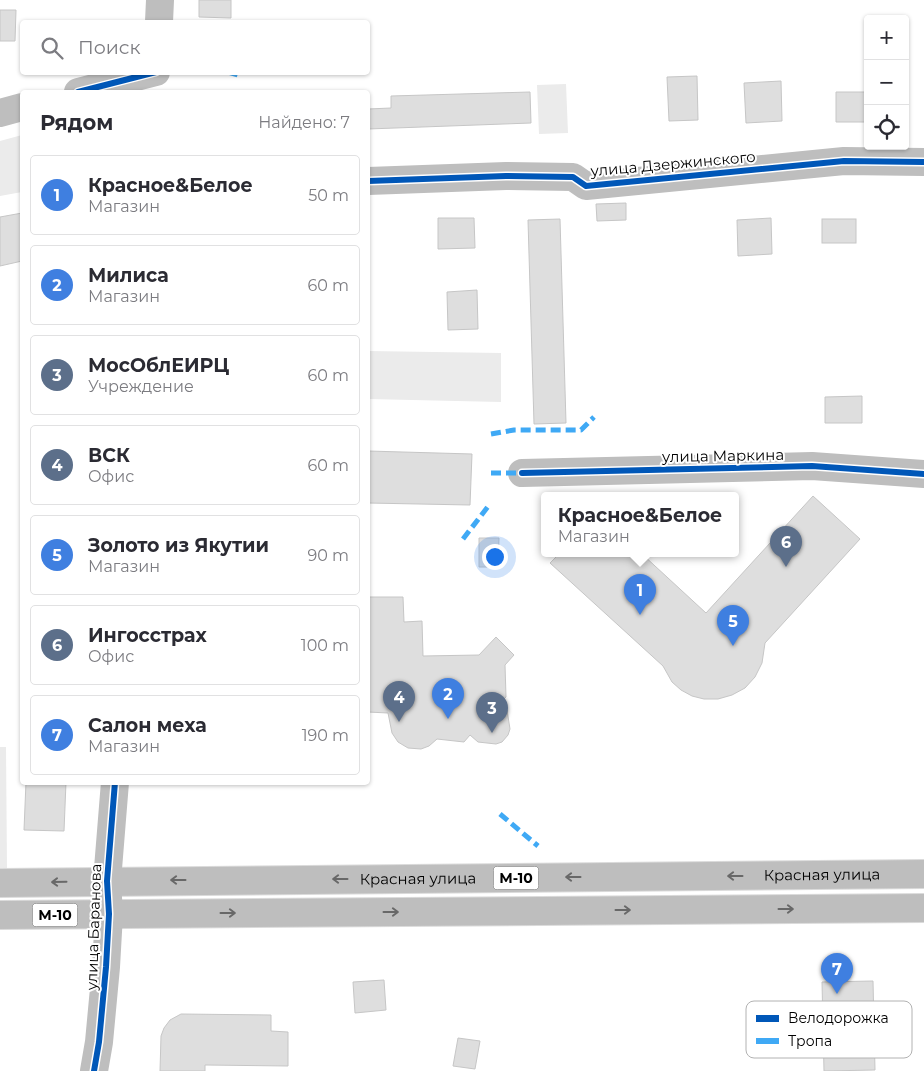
<!DOCTYPE html>
<html lang="ru">
<head>
<meta charset="utf-8">
<style>
  body { margin:0; font-family:Montserrat,sans-serif; background:#f7f7f7; color:#2b2b33 }
  .controls { position:absolute; right:15px; top:15px; display:grid; overflow:hidden; border-radius:5px; box-shadow:0 1px 4px #0004 }
  .controls button { width:45px; height:45px; display:grid; place-items:center; padding:0; border:0; border-bottom:1px solid #e1e1e2; background:#fff; color:#2b2b33; font:25px sans-serif }
  .you { position:absolute; left:494px; top:556px; width:18px; height:18px; margin:-12px; border:4px solid #fff; border-radius:50%; background:#1a73e8; box-shadow:0 0 0 8px #1a73e833 }
  .badge { display:grid; place-items:center; width:32px; height:32px; border-radius:50%; background:#595959; color:#fff; font-size:16px; font-weight:700 }
  .pin { position:absolute; translate:-50% -41px; filter:drop-shadow(0 1px 2px #0008) }
  .pin::after { content:''; position:absolute; top:26px; width:18px; height:15px; background:inherit; clip-path:polygon(0 0,100% 0,50% 100%) }
  .popup { position:absolute; left:541px; top:492px; width:198px; height:65px; box-sizing:border-box; display:grid; place-content:center; border-radius:5px; background:#fff; filter:drop-shadow(0 1px 4px #0005); font-size:16px; white-space:nowrap; color:#7c7c81 }
  .popup b { font-size:19px; color:#2b2b33 }
  .popup::after { content:''; position:absolute; left:50%; top:100%; margin-left:-10px; border:10px solid transparent; border-top-color:#fff }
  .list { margin:0; padding:0; list-style:none }
  h2 { display:flex; justify-content:space-between; align-items:center; height:65px; margin:0; padding:0 20px; font-size:21px }
  h2 small { font-size:16px; font-weight:400; color:#7c7c81 }
  .list li { display:grid; grid-template-columns:32px 1fr auto; gap:15px; align-items:center; box-sizing:border-box; height:80px; margin:0 10px 10px; padding:0 10px; border:1px solid #e1e1e2; border-radius:5px }
  .list b { display:block; font-size:19px; white-space:nowrap }
  .list p { margin:0; font-size:16px; white-space:nowrap; color:#7c7c81 }
  .list em { font-size:16px; font-style:normal; color:#7c7c81 }
  .icon { flex:none; width:28px; height:28px; fill:none; stroke:currentColor; stroke-width:2; stroke-linecap:round; stroke-linejoin:round }
  .map { position:relative; flex:none; width:924px; height:1071px; overflow:hidden }
  .search { position:absolute; background:#fff; box-shadow:0 1px 4px #0004; left:20px; top:20px; width:350px; height:55px; display:flex; align-items:center; gap:12px; box-sizing:border-box; padding:0 18px; border-radius:5px; color:#7c7c81; font-size:19px }
  .panel { position:absolute; background:#fff; box-shadow:0 1px 4px #0004; left:20px; top:90px; width:350px; height:695px; border-radius:5px }
  .map>svg:first-child { display:block }
  .green { fill:#ebebeb }
  .building { fill:#dedede; stroke:#c6c6c6 }
  .lines { fill:none; stroke-linecap:round; stroke-linejoin:round }
  .highway-casing { stroke:#dbdbdb; stroke-width:30 }
  .minor { stroke:#bebebe; stroke-width:28 }
  .highway { stroke:#bebebe; stroke-width:28 }
  .quiet { stroke:#3fa9f5; stroke-width:5; stroke-dasharray:10 5; stroke-linecap:butt }
  .cycleway-casing { stroke:#fff; stroke-width:9 }
  .cycleway { stroke:#0057b8; stroke-width:6 }
  .oneway { stroke:#686868 }
  .labels { text-anchor:middle; stroke-width:4; stroke-linejoin:round; paint-order:stroke }
  .shield { fill:#fff; stroke:#4c4c4c; stroke-width:1 }
  .shield-label { font-size:14px; font-weight:bold; fill:#000 }
  .street-label { font-size:15px; fill:#000; stroke:#fff }
  .key { fill:#fff; stroke:#b2b2b2; stroke-width:1 }
  .key-label { font-size:14px; fill:#000 }
</style>
</head>
<body>
<div class="map">
<svg width="924" height="1071" viewBox="0 0 924 1071">
  <rect width="100%" height="100%" fill="#fff"/>
  <g class="green">
    <path d="M566,84L568,133L539,134L537,85Z"/>
    <path d="M22,135V192L0,196V141Z"/>
    <path d="M368,351L501,353V402L368,399Z"/>
    <path d="M0,747H6L7,868L0,869Z"/>
  </g>
  <g class="building">
    <path d="M199,0H231V18L199,17Z"/>
    <path d="M0,10H16L15,41H0Z"/>
    <path d="M697,76L698,120L669,121L667,77Z"/>
    <path d="M781,81L782,121L746,123L744,83Z"/>
    <path d="M530,92L531,123L368,129V109L391,108V96Z"/>
    <path d="M836,92H868L867,122H836Z"/>
    <path d="M626,203V220L597,221L596,204Z"/>
    <path d="M22,213V261L0,266V217Z"/>
    <path d="M438,218H474L475,248L438,249Z"/>
    <path d="M771,218L772,254L738,256L737,220Z"/>
    <path d="M560,219L566,423L534,424L528,220Z"/>
    <rect x="822" y="219" width="34" height="24"/>
    <path d="M477,290L478,329L448,330L447,292Z"/>
    <path d="M862,396V423H825V397Z"/>
    <path d="M368,451L472,454L470,505L368,503Z"/>
    <path d="M813,496L860,539L765,643L762,663L755,677L745,688L732,695L718,699H704L692,696L681,690L672,682L663,666L550,563L559,554H642L706,613Z"/>
    <path d="M479,538H499L498,567H479Z"/>
    <path d="M368,597H403L404,622L422,621L423,656L479,655L496,637L514,655L505,665L506,697L500,703L507,710L510,729L508,735L502,742L496,744L478,742L470,735L464,742L437,739L429,746L421,749L408,748L398,742L392,733L388,713L368,712Z"/>
    <path d="M26,782H66L64,831L24,830Z"/>
    <path d="M384,980L386,1010L355,1013L353,982Z"/>
    <path d="M873,981L875,1070L824,1071L822,982Z"/>
    <path d="M181,1014L271,1015V1031L288,1032V1066L205,1065V1071H160L161,1036L164,1028L170,1020Z"/>
    <path d="M458,1038L480,1041L475,1069L453,1066Z"/>
  </g>
  <g class="lines">
    <defs>
      <g id="highway">
        <path id="s1" d="M0,883L924,874"/>
        <path d="M0,915L924,908"/>
      </g>
    </defs>
    <use href="#highway" class="highway-casing"/>
    <g class="minor">
      <path d="M159,22L160,0"/>
      <path d="M78,92L156,72"/>
      <path d="M0,113L22,107"/>
      <path d="M368,181L506,176L573,177L586,186L844,161L924,162"/>
      <path d="M522,473L812,466L924,474"/>
      <path d="M94,1071L99,1042L106,967L109,914L107,881L115,782"/>
    </g>
    <use href="#highway" class="highway"/>
    <g class="quiet">
      <path d="M228,72L241,76"/>
      <path d="M491,434L514,430H581L594,417"/>
      <path d="M491,473H522"/>
      <path d="M463,539L490,504"/>
      <path d="M500,814L538,846"/>
    </g>
    <defs>
      <g id="cycleway">
        <path d="M78,92L156,72"/>
        <path d="M368,181L506,176L573,177L586,186L844,161L924,162"/>
        <path d="M522,473L812,466L924,474"/>
        <path d="M94,1071L99,1042L106,967L109,914L107,881L115,782"/>
      </g>
    </defs>
    <use href="#cycleway" class="cycleway-casing"/>
    <use href="#cycleway" class="cycleway"/>
  </g>
  <defs><path id="oneway-shaft" d="M-6 0H5M1.5-3L5.5 0L1.5 3" fill="none" stroke-width="1.6" stroke-linecap="round" stroke-linejoin="round" transform="scale(1.25)"/></defs>
  <g class="oneway">
    <use href="#oneway-shaft" transform="translate(735 876) rotate(180)"/>
    <use href="#oneway-shaft" transform="translate(573 877) rotate(180)"/>
    <use href="#oneway-shaft" transform="translate(340 879) rotate(180)"/>
    <use href="#oneway-shaft" transform="translate(178 880) rotate(180)"/>
    <use href="#oneway-shaft" transform="translate(59 882) rotate(179)"/>
    <use href="#oneway-shaft" transform="translate(786 909)"/>
    <use href="#oneway-shaft" transform="translate(623 910)"/>
    <use href="#oneway-shaft" transform="translate(391 912)"/>
    <use href="#oneway-shaft" transform="translate(228 913)"/>
  </g>
  <g class="labels">
    <g class="shield">
      <rect x="493.5" y="866.5" width="45" height="23" rx="4"/>
      <rect x="32.5" y="903.5" width="45" height="23" rx="4"/>
    </g>
    <g class="shield-label">
      <text x="516" y="883">М-10</text>
      <text x="55" y="920">М-10</text>
    </g>
    <g class="street-label">
      <text transform="translate(673 164) rotate(-5)" y="5">улица Дзержинского</text>
      <text transform="translate(723 456) rotate(-1)" y="5">улица Маркина</text>
      <text dy="5" stroke="none"><textPath href="#s1" startOffset="822">Красная улица</textPath></text>
      <text dy="5" stroke="none"><textPath href="#s1" startOffset="418">Красная улица</textPath></text>
      <text transform="translate(94 927) rotate(-88)" y="5">улица Баранова</text>
    </g>
  </g>
  <rect x="746" y="1001" width="166" height="57" rx="8" class="key"/>
  <rect x="756" y="1015" width="23" height="7" fill="#0057b8"/>
  <rect x="756" y="1038" width="23" height="6" fill="#3fa9f5"/>
  <g class="key-label">
    <text x="788" y="1023">Велодорожка</text>
    <text x="788" y="1046">Тропа</text>
  </g>
</svg>
<div class="controls">
<button>+</button>
<button>−</button>
<button><svg class="icon" aria-label="locate" viewBox="0 0 24 24"><circle cx="12" cy="12" r="6"/><path d="M12 2v4M12 18v4M2 12h4M18 12h4"/></svg></button>
</div>
<div class="you"></div>
<div class="pin badge" style="left:640px;top:615px;background:#3f7fe0">1</div>
<div class="popup"><b>Красное&amp;Белое</b>Магазин</div>
<div class="pin badge" style="left:448px;top:719px;background:#3f7fe0">2</div>
<div class="pin badge" style="left:492px;top:733px;background:#5c6f8a">3</div>
<div class="pin badge" style="left:399px;top:722px;background:#5c6f8a">4</div>
<div class="pin badge" style="left:733px;top:646px;background:#3f7fe0">5</div>
<div class="pin badge" style="left:786px;top:567px;background:#5c6f8a">6</div>
<div class="pin badge" style="left:837px;top:994px;background:#3f7fe0">7</div>
<div class="search"><svg class="icon" aria-label="search" viewBox="0 0 24 24"><circle cx="10" cy="10" r="6"/><path d="M15 15l6 6"/></svg>Поиск</div>
<section class="panel">
<h2>Рядом<small>Найдено: 7</small></h2>
<ul class="list">
<li><span class="badge" style="background:#3f7fe0">1</span><div><b>Красное&amp;Белое</b><p>Магазин</p></div><em>50 m</em></li>
<li><span class="badge" style="background:#3f7fe0">2</span><div><b>Милиса</b><p>Магазин</p></div><em>60 m</em></li>
<li><span class="badge" style="background:#5c6f8a">3</span><div><b>МосОблЕИРЦ</b><p>Учреждение</p></div><em>60 m</em></li>
<li><span class="badge" style="background:#5c6f8a">4</span><div><b>ВСК</b><p>Офис</p></div><em>60 m</em></li>
<li><span class="badge" style="background:#3f7fe0">5</span><div><b>Золото из Якутии</b><p>Магазин</p></div><em>90 m</em></li>
<li><span class="badge" style="background:#5c6f8a">6</span><div><b>Ингосстрах</b><p>Офис</p></div><em>100 m</em></li>
<li><span class="badge" style="background:#3f7fe0">7</span><div><b>Салон меха</b><p>Магазин</p></div><em>190 m</em></li>
</ul>
</section>
</div>
</body>
</html>
